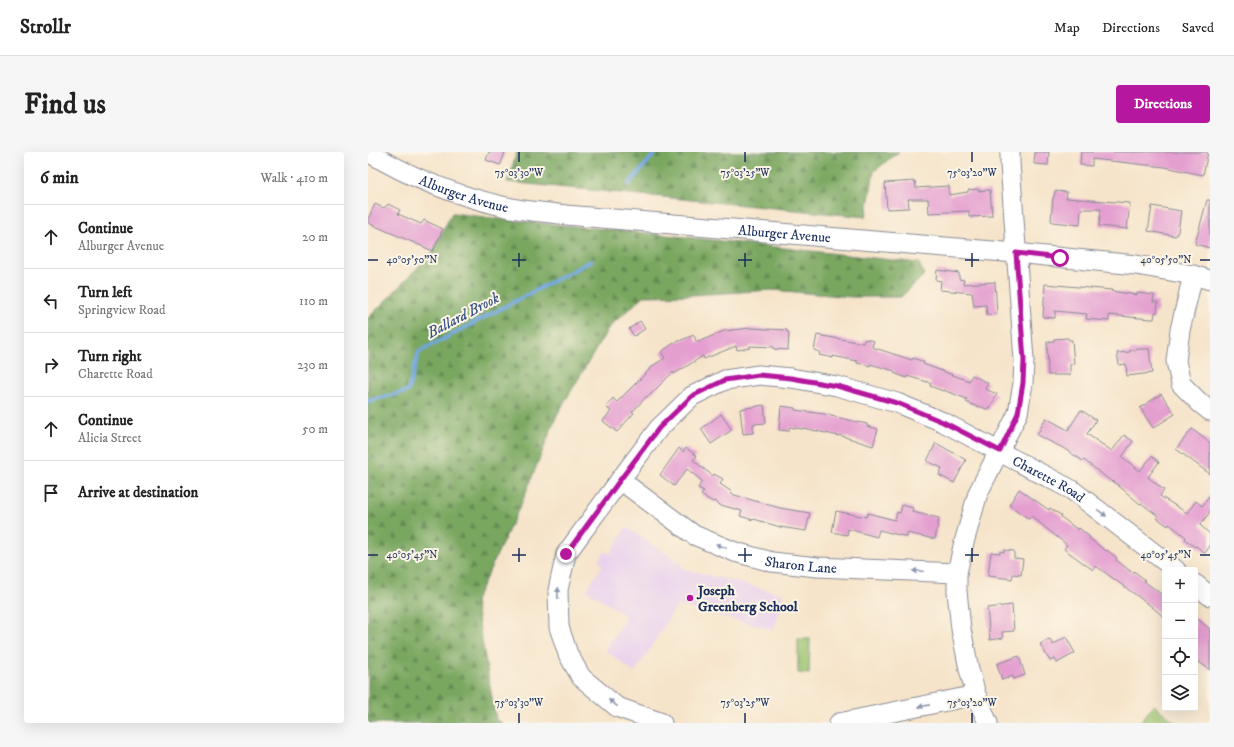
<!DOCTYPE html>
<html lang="en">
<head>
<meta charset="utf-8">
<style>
  body { margin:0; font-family:"IM FELL DW Pica",serif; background:#f6f6f6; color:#222 }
  .controls { position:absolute; right:12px; bottom:12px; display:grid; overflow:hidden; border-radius:4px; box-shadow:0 4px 16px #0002 }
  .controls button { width:36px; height:36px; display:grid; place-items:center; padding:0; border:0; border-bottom:1px solid #e0e0e0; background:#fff; color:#222; font:20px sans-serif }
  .stop { position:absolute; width:12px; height:12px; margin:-9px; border:3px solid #b5179e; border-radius:50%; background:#fff }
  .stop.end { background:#b5179e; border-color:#fff; box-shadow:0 1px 4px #0008 }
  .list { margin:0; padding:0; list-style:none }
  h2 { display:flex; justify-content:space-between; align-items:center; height:52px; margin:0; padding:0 16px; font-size:17px }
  h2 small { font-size:13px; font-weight:400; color:#767676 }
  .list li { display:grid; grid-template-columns:26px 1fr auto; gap:12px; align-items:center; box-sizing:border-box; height:64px; padding:0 16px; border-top:1px solid #e0e0e0 }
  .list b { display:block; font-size:15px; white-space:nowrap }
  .list p { margin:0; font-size:13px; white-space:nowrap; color:#767676 }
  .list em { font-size:13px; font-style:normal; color:#767676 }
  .icon { flex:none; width:22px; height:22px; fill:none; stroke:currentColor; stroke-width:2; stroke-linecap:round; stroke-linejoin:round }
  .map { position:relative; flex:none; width:842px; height:571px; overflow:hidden; border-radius:4px }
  header { display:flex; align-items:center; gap:24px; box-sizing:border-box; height:56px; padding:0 20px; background:#fff; border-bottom:1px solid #e0e0e0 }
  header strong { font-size:19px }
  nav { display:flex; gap:22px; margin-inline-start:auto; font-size:14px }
  .intro { display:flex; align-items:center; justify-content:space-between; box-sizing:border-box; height:96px; padding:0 24px }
  h1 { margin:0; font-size:28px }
  .button { padding:10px 18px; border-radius:4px; background:#b5179e; color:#fff; font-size:14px; font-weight:700 }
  main { display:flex; gap:24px; padding:0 24px }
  aside { flex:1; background:#fff; border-radius:4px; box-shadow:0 4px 16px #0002 }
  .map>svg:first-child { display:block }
  .built { fill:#e9d1ed }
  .grass { fill:#98c16d; stroke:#5a7866 }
  .forest { fill:url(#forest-firs); stroke:#4a6b5f }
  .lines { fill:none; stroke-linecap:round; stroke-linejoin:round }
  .stream { stroke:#72a7df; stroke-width:4 }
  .building { fill:#e49ed0 }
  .minor-casing { stroke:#888a94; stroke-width:21 }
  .minor { stroke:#fff; stroke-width:19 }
  .oneway { fill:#8d97ae }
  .route { stroke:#b5179e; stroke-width:5 }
  .ticks { fill:none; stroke:#1b2f5e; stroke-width:1.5 }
  .poi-dot { fill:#b5179e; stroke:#fcf5e5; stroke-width:1.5 }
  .labels { text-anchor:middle; stroke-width:4; stroke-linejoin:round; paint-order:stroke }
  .street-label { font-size:14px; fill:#1b2f5e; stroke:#fcf5e5 }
  .poi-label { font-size:14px; font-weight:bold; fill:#1b2f5e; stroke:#fcf5e5; text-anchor:start }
  .water-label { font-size:15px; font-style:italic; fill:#355385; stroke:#fcf5e5 }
  .ticks-label { font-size:10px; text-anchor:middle; fill:#1b2f5e; stroke:#fcf5e5; stroke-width:4; stroke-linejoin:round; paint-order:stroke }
</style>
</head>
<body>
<header>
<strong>Strollr</strong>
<nav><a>Map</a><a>Directions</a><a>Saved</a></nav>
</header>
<div class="intro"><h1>Find us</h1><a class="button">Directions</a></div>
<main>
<aside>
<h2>6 min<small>Walk · 410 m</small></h2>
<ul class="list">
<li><svg class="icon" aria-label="ahead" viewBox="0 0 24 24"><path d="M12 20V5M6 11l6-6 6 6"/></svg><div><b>Continue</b><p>Alburger Avenue</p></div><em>20 m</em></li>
<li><svg class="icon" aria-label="left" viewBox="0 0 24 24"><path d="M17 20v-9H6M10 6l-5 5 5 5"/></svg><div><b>Turn left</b><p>Springview Road</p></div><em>110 m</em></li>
<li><svg class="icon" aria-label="right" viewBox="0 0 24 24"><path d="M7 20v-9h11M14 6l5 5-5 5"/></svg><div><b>Turn right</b><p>Charette Road</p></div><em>230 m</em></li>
<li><svg class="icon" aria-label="ahead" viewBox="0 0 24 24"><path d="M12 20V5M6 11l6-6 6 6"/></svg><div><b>Continue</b><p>Alicia Street</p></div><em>50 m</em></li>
<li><svg class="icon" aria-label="arrive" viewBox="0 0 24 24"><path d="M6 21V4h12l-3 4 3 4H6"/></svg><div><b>Arrive at destination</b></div></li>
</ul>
</aside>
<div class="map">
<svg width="842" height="571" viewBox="0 0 842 571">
  <defs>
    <pattern id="forest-firs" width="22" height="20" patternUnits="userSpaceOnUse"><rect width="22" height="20" fill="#7aa760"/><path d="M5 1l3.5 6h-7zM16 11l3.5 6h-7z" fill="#638852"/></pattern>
  </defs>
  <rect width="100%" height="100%" fill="#fcf5e5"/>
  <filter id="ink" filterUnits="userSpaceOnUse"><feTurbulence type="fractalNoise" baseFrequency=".025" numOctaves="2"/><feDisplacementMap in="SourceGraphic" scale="8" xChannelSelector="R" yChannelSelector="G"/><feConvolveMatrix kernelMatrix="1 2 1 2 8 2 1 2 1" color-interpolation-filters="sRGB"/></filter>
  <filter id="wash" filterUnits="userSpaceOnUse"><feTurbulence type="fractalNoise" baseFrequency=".012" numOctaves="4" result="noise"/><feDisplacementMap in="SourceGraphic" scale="16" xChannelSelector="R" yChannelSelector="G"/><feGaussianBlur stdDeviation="0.9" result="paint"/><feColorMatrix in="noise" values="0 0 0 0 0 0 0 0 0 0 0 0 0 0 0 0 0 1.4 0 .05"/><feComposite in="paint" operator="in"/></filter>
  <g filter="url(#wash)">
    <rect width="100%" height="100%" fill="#f6e4ca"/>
    <path class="built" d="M258,375L314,412L313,416L415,442L406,478L309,453L267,521L237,498L258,464L218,438L235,413L230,409L237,399L242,402Z"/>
    <g class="grass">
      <path d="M430,487H442L441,522L430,521Z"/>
      <path d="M786,553L808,571H771Z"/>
    </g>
    <g class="forest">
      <path d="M149,0H531L506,19L498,65L139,30Z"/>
      <path d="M84,61L140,68L298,83L551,111L556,123L533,145H484L404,138L324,143L276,144L241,175L189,263L154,350L107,449L128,568L135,571H0V166L28,138L63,102Z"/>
    </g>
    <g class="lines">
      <g class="stream">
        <path d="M261,32L288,0"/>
        <path d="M0,249L40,239L51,200L223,109"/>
      </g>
    </g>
    <g id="blocks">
      <g class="building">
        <path d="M121,0H137L133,12L132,13L118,8Z"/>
        <path d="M667,0H681L680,13L666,12Z"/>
        <path d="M713,0H840L835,23L797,15L724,7V14L712,13Z"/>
        <path d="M547,29L548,36L581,34V43L600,40V38L610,37V39L622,38L624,64L601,65V59L561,61L560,47H540L541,56L519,57L517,31Z"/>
        <path d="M687,39L699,40L698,46L762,51L759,77L731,74L733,57H713L712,73L684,70L683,68L685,45H686Z"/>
        <path d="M839,48H842V96L827,92Z"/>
        <path d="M7,52L16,56L20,52L32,58L30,62L53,72L56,68L75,77L65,99L0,71V67Z"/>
        <path d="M784,54L813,59L810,80H809V83L807,84L780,79Z"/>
        <path d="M569,118L591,121V127L596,128L595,132L627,130L629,162L619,163L618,153L606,154L604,141L572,138L573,129L568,128Z"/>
        <path d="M677,132L744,138L743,139L769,143V141L786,143L785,150H790L789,161L787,160L786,167H783L741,163V169L718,167L719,162L687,159V166L675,165Z"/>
        <path d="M272,169L277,177L266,184L261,177Z"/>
        <path d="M382,176L419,178V180H421L420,198L406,197V195L382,194V196L369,198L368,194L336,207L335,204L306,222L305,220L280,245L279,244L264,260L266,261L249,280L235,269L243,259L238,255L245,246L249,250L286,213L297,206L293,200L306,191L326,183L328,189L330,190L356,179Z"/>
        <path d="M449,183L495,191L497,187L506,189L504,195L544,208L545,206L556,210L555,212L601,229L604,223L620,231L617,237L629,242L621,258L611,254L610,255L598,250L599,247L575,238V239L562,234L563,231L539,224V226L526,221L527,219L502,212V214L489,211V209L465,204V206L451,203L452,200L446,198Z"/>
        <path d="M700,186L701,188H704L706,212H702V223H680L679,190L686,189V187Z"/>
        <path d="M773,197H781L784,221L759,224L758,212L751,213L749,201L762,200V198Z"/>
        <path d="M793,242L807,262L785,276L772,256Z"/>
        <path d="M396,253L398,271L385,272V281L375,282L372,257Z"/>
        <path d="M413,254L427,256V258L463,263V264L499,272V274L510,277L505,294L471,283V284L435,276V277L421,275V279L411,278Z"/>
        <path d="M713,258L728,268L719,282L744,299L756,283L765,289L754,305L772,319L784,304L791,310L780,325L796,338L792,344L819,361L828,349L834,354L842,344V360L832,373L842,382V394L837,401L828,394L827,395L817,387L818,385L801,372L800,374L789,366L790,364L773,351L772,352L745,329L744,330L716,308L715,309L695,296L669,283L678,266L700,278Z"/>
        <path d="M353,262L364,278L343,292L333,277Z"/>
        <path d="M824,277L842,291V322L808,297Z"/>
        <path d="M568,291L598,308L586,331L571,323L574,316L559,309Z"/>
        <path d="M311,296L315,300L318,296L329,304L325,308L345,324L346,322L355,327L352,332L364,340L363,342L412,356L442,361L438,379L412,375L386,367L385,368L372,364L374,359L356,354L355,355L346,349L345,350L333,343L336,339L330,336L334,329L319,317L306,334L292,323Z"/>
        <path d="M651,337L681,358L682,356L694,364L693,365L710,378L711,376L722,385L721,386L738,399L739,398L749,406L748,408L765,421L766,419L777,428L776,429L797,445V466L783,454L728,414L725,418L696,397L699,393L663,364L661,367L641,353Z"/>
        <path d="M534,353L545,356L544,360L571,366L567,387L539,381V385L511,378L509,385L480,377L479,383L464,380L468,359L498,365L500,361L527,368L529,360L532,361Z"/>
        <path d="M636,398L646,399V406L655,407L653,423L645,422L644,427L620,424L623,400L632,401V399L636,400Z"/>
        <path d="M644,453L646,479L634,480L635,486L622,488L619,456Z"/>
        <path d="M827,465L842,477V518L827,507Z"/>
        <path d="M698,485L707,501L689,511L687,507L682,509L672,492L682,487L685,493Z"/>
        <path d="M651,504L657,523L645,527V524L634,528L629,512Z"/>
      </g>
    </g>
  </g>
  <g filter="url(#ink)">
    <use href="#blocks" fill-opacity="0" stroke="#888a94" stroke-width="1"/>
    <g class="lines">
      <defs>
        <g id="minor">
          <path id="s1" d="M0,0C41,25 87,43 134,54C154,59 177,60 198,63L648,101L768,113L825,123L842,128"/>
          <path d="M825,123L812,178L808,209L813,232L832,251L842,259"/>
          <path id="s2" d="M252,328L326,383L367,400L404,410L449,415L589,421"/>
          <path d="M827,432L842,444"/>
          <path id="s3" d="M294,571L249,555L213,525L200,502L191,475L190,438L198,402L252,328L291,276L324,244L357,228L391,223L423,226L469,234L529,251L575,270L704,338L808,418"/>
          <path d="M471,571L608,543"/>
          <path d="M620,571L608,543L601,517L593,477L589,439V421L595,394L610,341L650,261L655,231L656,208L642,11V0"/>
        </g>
      </defs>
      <use href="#minor" class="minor-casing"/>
      <use href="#minor" class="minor"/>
    </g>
    <defs><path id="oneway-solid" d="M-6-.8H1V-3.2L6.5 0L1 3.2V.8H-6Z"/></defs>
    <g class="oneway">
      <use href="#oneway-solid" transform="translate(734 361) rotate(36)"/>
      <use href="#oneway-solid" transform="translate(353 394) rotate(-157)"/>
      <use href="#oneway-solid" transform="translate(550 419) rotate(-177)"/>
      <use href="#oneway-solid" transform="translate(190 441) rotate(-87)"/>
      <use href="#oneway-solid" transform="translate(245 551) rotate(-142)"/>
      <use href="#oneway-solid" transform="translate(556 554) rotate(169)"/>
    </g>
  </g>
  <g class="lines" filter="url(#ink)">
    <path class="route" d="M198,402L252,328L291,276L324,244L357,228L391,223L423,226L469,234L529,251L575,270L632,299L650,261L655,231L656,208L648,101L692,106"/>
  </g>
  <path class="ticks" d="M151,0V10M377,0V10M604,0V10M151,101V115M377,101V115M604,101V115M0,108H10M144,108H158M370,108H384M597,108H611M832,108H842M151,396V410M377,396V410M604,396V410M0,403H10M144,403H158M370,403H384M597,403H611M832,403H842M151,561V571M377,561V571M604,561V571"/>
  <circle class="poi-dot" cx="322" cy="446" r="4"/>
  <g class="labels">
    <g class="street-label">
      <text dy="5" stroke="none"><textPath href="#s1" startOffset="105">Alburger Avenue</textPath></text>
      <text dy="5" stroke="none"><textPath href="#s1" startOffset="429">Alburger Avenue</textPath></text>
      <text dy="5" stroke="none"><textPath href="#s3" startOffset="808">Charette Road</textPath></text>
      <text dy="5" stroke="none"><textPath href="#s2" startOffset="204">Sharon Lane</textPath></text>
    </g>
    <g class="poi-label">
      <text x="330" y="443">Joseph<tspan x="330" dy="16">Greenberg School</tspan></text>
    </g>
    <g class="water-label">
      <text transform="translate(95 163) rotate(-28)" y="5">Ballard Brook</text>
    </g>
  </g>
  <g class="ticks-label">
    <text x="151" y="24">75°03'30"W</text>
    <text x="377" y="24">75°03'25"W</text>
    <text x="604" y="24">75°03'20"W</text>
    <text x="44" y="111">40°05'50"N</text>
    <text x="798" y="111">40°05'50"N</text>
    <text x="44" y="406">40°05'45"N</text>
    <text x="798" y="406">40°05'45"N</text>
    <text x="151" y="554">75°03'30"W</text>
    <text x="377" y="554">75°03'25"W</text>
    <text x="604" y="554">75°03'20"W</text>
  </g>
</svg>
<div class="controls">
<button>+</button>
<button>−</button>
<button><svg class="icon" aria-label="locate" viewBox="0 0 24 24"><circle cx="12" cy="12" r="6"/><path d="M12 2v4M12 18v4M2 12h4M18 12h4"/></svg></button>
<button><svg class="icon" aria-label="layers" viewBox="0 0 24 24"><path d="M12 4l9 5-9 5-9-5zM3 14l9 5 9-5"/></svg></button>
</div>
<div class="stop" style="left:692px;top:106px"></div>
<div class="stop end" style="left:198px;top:402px"></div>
</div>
</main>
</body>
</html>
